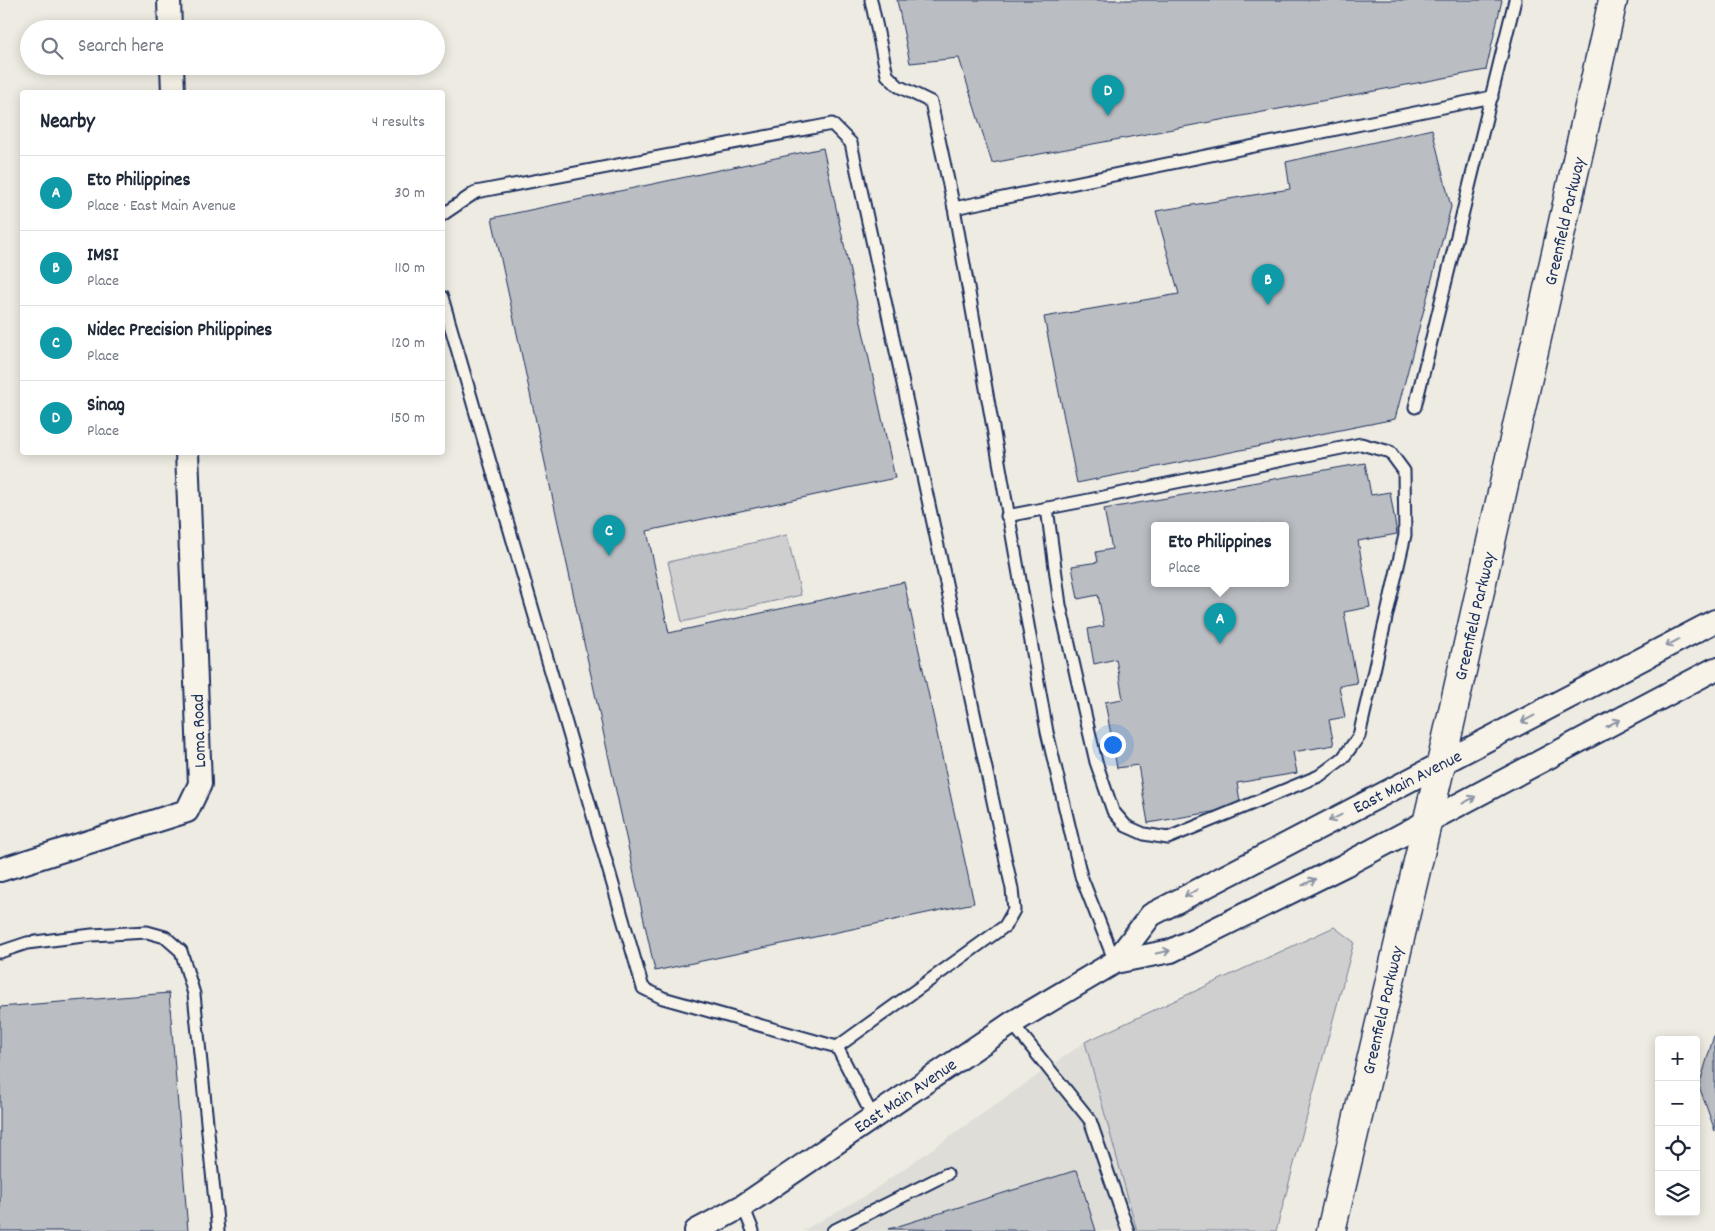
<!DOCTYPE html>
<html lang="en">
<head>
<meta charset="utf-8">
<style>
  body { margin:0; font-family:Dekko,sans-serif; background:#f2f2f3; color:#1f2937 }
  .controls { position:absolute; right:15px; bottom:15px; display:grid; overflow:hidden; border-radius:5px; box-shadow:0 2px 12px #0003 }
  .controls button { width:45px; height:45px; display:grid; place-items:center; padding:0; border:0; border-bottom:1px solid #e0e1e3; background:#fff; color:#1f2937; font:25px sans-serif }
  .you { position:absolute; left:1112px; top:744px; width:18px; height:18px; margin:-12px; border:4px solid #fff; border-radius:50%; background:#1a73e8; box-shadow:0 0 0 8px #1a73e833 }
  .badge { display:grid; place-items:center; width:32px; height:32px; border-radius:50%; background:#db2777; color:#fff; font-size:16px; font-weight:700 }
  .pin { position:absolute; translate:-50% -41px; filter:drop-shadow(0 1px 2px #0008) }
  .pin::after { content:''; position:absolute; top:26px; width:18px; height:15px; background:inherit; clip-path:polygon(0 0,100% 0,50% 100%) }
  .popup { position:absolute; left:1151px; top:522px; width:138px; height:65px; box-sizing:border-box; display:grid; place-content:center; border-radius:5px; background:#fff; filter:drop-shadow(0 1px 4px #0005); font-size:16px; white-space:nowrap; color:#747a83 }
  .popup b { font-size:19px; color:#1f2937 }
  .popup::after { content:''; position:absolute; left:50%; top:100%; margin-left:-10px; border:10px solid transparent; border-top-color:#fff }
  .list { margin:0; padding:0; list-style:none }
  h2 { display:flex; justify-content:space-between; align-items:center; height:65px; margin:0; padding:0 20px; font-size:21px }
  h2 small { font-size:16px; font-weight:400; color:#747a83 }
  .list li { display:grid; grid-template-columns:32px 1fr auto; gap:15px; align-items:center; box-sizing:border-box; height:75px; padding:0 20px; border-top:1px solid #e0e1e3 }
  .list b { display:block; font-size:19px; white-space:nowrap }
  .list p { margin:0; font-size:16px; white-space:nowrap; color:#747a83 }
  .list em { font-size:16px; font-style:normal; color:#747a83 }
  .icon { flex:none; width:28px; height:28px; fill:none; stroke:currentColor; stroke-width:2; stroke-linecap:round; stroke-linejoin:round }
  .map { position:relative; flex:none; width:1715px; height:1231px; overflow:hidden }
  .search { position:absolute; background:#fff; box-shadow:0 2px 12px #0003; left:20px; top:20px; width:425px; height:55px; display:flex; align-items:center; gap:12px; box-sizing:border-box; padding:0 18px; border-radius:28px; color:#747a83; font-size:19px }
  .panel { position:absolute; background:#fff; box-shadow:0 2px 12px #0003; left:20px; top:90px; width:425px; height:365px; border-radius:5px }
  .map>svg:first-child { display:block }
  .built { fill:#deddd8 }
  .green { fill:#cfcfcf; stroke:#757f96 }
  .building { fill:#babdc2; stroke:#1b2f5e; fill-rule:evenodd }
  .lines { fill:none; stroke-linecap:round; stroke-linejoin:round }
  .lane-casing { stroke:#1b2f5e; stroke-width:15 }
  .street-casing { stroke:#1b2f5e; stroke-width:26 }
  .secondary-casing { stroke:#1b2f5e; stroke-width:31 }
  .lane { stroke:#f7f3e8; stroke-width:11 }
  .street { stroke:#f7f3e8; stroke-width:22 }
  .secondary { stroke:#f7f3e8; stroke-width:28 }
  .oneway { stroke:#8991a3 }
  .labels { text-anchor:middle; stroke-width:4; stroke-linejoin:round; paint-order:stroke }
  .street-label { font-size:18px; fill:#1b2f5e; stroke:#f7f3e8 }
</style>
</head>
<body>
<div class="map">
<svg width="1715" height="1231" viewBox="0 0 1715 1231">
  <rect width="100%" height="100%" fill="#eeebe2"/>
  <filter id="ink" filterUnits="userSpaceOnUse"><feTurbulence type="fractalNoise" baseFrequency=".02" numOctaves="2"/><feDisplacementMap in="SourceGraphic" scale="10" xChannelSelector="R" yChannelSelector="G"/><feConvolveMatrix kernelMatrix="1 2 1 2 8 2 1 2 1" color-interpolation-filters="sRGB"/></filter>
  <g filter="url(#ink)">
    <path class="built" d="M1085,1042L1137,1231H802L865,1196Z"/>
    <g class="green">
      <path d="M787,535L801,595L682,622L668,562Z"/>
      <path d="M1334,927L1354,942L1276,1231H1137L1085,1042Z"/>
    </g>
    <g class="building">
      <path d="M897,0H1502L1486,70L992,163L959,58L910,63Z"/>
      <path d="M1432,129L1451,207L1395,419L1077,483L1044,317L1179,294L1156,211L1290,189L1286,162Z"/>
      <path d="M823,148L895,478L647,531L669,633L904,582L974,903L655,971L492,218Z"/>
      <path d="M1365,463L1371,495L1390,492L1397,534L1358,541L1370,607L1344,612L1357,683L1339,686L1345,717L1329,720L1334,745L1293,752L1297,773L1237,783L1241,807L1148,823L1138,765L1117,768L1105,702L1123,699L1116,659L1094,664L1088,629L1104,626L1098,595L1078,599L1072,566L1098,562L1096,552L1112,549L1104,509ZM1155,525H1285V583H1155Z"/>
      <path d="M169,993L188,1231H0V1007Z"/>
      <path d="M1715,1032V1131L1699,1086Z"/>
      <path d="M1077,1170L1096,1231L889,1229Z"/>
    </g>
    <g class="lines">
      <defs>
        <g id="lane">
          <path d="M871,0L887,75L898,86L931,102L954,208L1047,732L1081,876L1115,962"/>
          <path d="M954,208L1492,97"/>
          <path d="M442,215L476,192L832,124L851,143L1012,889L1014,910L1005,926L837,1047"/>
          <path d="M442,297L643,988L663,998L837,1047L873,1117"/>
          <path d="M1415,407L1515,0"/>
          <path d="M1007,516L1084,501L1361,444L1390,452L1404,471L1405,535L1359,736L1343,758L1319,776L1168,838L1144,834L1126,826L1113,811L1096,762L1060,605L1047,508"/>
          <path d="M0,952L27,943L92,935L147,932L165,937L181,951L194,994L218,1231"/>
          <path d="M1012,1023L1090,1120L1128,1231"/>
          <path d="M743,1206L753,1231"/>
          <path d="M833,1231L947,1174"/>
        </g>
        <g id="street">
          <path d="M169,0L170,29"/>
          <path d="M172,66L173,92"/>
          <path d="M0,870L187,811L200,784L187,452"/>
          <path d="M1115,962L1151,915L1715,621"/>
          <path d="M696,1231L743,1206L1012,1023L1115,962L1171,951L1345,865L1715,669"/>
        </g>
        <path id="secondary" d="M1331,1231L1441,764L1613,0"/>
      </defs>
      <use href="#lane" class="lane-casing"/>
      <use href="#street" class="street-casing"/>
      <use href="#secondary" class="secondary-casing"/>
      <use href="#lane" class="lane"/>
      <use href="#street" class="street"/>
      <use href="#secondary" class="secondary"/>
    </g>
    <defs><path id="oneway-shaft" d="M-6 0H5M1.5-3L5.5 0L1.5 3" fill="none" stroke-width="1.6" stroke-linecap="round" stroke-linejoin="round" transform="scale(1.25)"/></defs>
    <g class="oneway">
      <use href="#oneway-shaft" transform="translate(1672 643) rotate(152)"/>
      <use href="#oneway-shaft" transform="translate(1528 719) rotate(152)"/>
      <use href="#oneway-shaft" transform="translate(1613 723) rotate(-28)"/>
      <use href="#oneway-shaft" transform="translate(1469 800) rotate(-28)"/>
      <use href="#oneway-shaft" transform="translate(1335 818) rotate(153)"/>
      <use href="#oneway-shaft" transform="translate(1309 882) rotate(-26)"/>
      <use href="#oneway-shaft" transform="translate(1191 893) rotate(151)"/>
      <use href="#oneway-shaft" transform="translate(1163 952) rotate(-12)"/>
    </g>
  </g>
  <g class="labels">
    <g class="street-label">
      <text transform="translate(1564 221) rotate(-77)" y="6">Greenfield Parkway</text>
      <text transform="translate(1474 616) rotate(-77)" y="6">Greenfield Parkway</text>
      <text transform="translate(198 731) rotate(-92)" y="6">Loma Road</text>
      <text transform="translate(1407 781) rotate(-27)" y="6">East Main Avenue</text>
      <text transform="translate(1382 1010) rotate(-77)" y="6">Greenfield Parkway</text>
      <text transform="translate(905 1095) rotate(-34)" y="6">East Main Avenue</text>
    </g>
  </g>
</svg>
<div class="controls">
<button>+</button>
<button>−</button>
<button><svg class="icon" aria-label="locate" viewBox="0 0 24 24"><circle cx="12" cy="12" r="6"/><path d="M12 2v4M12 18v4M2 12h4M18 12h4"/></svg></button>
<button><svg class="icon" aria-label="layers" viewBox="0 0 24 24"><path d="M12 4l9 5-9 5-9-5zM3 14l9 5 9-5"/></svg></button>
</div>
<div class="you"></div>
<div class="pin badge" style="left:1220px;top:644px;background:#0f9aa8">A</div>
<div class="popup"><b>Eto Philippines</b>Place</div>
<div class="pin badge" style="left:1268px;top:305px;background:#0f9aa8">B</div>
<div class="pin badge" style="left:609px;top:556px;background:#0f9aa8">C</div>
<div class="pin badge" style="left:1108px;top:116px;background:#0f9aa8">D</div>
<div class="search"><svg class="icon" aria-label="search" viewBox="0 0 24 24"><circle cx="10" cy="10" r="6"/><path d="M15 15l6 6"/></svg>Search here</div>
<section class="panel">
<h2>Nearby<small>4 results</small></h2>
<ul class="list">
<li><span class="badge" style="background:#0f9aa8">A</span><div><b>Eto Philippines</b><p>Place · East Main Avenue</p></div><em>30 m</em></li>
<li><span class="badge" style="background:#0f9aa8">B</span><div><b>IMSI</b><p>Place</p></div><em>110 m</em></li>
<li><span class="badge" style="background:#0f9aa8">C</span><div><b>Nidec Precision Philippines</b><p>Place</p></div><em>120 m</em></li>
<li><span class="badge" style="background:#0f9aa8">D</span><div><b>Sinag</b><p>Place</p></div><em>150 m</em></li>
</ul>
</section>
</div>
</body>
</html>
